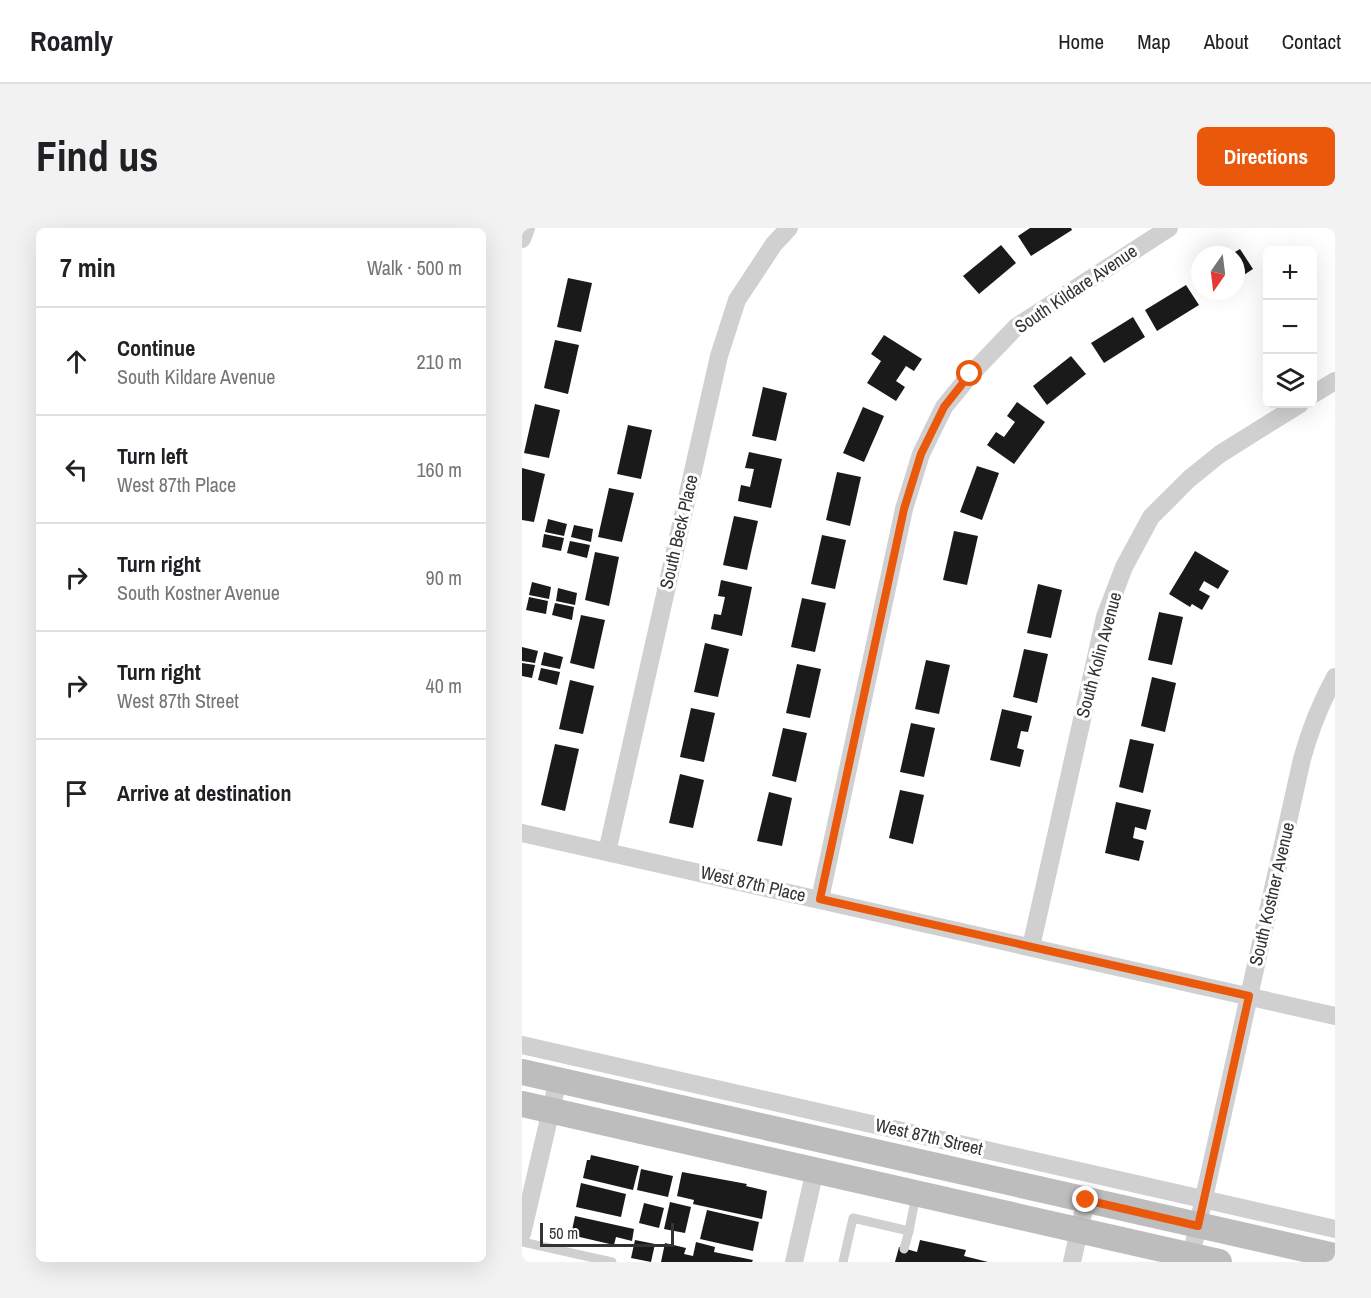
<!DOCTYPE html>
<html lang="en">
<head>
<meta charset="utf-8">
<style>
  body { margin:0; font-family:"Archivo Narrow",sans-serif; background:#f2f2f2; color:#202124 }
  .controls { position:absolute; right:18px; top:18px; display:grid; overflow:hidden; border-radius:9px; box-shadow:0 6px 24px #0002 }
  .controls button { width:54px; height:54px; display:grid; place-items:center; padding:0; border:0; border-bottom:2px solid #e0e0e0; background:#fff; color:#202124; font:30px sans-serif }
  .compass { position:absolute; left:669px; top:18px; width:54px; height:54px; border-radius:50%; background:#fff; box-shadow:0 6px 24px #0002; rotate:194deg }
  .scale { position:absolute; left:18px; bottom:15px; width:134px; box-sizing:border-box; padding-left:6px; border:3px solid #333; border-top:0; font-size:16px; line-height:21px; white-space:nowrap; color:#333; -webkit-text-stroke:4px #fff; paint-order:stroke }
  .stop { position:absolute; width:18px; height:18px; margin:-14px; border:4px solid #ea580c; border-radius:50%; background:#fff }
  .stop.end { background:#ea580c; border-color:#fff; box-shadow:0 2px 6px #0008 }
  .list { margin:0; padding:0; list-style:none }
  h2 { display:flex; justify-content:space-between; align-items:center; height:78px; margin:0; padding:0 24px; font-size:26px }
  h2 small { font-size:20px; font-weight:400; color:#757577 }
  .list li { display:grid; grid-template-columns:39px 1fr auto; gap:18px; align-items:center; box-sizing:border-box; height:108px; padding:0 24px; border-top:2px solid #e0e0e0 }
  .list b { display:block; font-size:22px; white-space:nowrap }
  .list p { margin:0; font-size:20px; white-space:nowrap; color:#757577 }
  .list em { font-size:20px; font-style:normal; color:#757577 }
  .icon { flex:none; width:33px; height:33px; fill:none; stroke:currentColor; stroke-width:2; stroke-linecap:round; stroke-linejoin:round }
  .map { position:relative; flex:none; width:813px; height:1034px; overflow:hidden; border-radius:9px }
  header { display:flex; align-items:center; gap:36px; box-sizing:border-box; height:84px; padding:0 30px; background:#fff; border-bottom:2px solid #e0e0e0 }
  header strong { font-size:28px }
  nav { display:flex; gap:33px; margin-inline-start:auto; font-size:21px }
  .intro { display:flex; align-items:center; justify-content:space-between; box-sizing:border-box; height:144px; padding:0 36px }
  h1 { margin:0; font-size:42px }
  .button { padding:15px 27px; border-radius:9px; background:#ea580c; color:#fff; font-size:21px; font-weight:700 }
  main { display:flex; gap:36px; padding:0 36px }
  aside { flex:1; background:#fff; border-radius:9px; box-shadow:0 6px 24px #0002 }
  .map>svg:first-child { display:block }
  .building { fill:#1a1a1a }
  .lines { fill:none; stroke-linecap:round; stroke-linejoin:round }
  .service { stroke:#d0d0d0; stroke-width:9 }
  .minor { stroke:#d0d0d0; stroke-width:18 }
  .secondary { stroke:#bdbdbd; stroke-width:26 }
  .route { stroke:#ea580c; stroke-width:8 }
  .labels { text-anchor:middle; stroke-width:6; stroke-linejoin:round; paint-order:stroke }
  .street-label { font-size:18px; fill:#333; stroke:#fff }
</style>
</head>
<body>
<header>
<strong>Roamly</strong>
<nav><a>Home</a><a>Map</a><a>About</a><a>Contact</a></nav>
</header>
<div class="intro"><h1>Find us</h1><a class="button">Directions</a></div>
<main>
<aside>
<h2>7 min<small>Walk · 500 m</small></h2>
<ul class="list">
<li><svg class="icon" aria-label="ahead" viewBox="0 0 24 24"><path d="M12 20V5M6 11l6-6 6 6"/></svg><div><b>Continue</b><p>South Kildare Avenue</p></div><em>210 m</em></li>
<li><svg class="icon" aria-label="left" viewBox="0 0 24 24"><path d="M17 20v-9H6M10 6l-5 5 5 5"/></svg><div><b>Turn left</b><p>West 87th Place</p></div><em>160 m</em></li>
<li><svg class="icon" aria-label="right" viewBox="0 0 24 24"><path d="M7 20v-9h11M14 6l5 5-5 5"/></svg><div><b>Turn right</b><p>South Kostner Avenue</p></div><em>90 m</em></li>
<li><svg class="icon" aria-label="right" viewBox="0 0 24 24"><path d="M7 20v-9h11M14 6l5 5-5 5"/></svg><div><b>Turn right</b><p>West 87th Street</p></div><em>40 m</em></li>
<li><svg class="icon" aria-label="arrive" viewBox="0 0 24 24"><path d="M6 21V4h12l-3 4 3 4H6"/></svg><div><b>Arrive at destination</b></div></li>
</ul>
</aside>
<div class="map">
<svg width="813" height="1034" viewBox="0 0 813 1034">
  <rect width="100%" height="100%" fill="#fff"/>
  <g class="building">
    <path d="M508,0H549L550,2L509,28L496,8Z"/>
    <path d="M479,17L494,35L457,66L441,48Z"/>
    <path d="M718,21L731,41L714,52V27H708Z"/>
    <path d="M46,50L70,55L59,104L35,99Z"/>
    <path d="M664,57L677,77L635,103L623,82Z"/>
    <path d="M611,89L623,109L582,135L569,115Z"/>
    <path d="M362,107L400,131L392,143L384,138L374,153L383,159L374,173L345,155L359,133L349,126Z"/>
    <path d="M33,112L57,117L46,166L22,160Z"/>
    <path d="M549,128L564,146L525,177L511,158Z"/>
    <path d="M241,159L265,165L254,213L230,208Z"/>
    <path d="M495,174L523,194L492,236L465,217L474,204L482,209L493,194L485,188Z"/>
    <path d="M13,176L38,182L27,230L2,225Z"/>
    <path d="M341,179L362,188L342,234L321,225Z"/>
    <path d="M106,197L130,202L119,251L95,246Z"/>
    <path d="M227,224L260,231L249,280L216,273L219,257L228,259L232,241L223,240Z"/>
    <path d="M455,238L477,245L460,292L438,284Z"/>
    <path d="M0,240L23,246L12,294L0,292Z"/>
    <path d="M315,244L339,249L328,298L304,292Z"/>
    <path d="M87,260L112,265L100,314L76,309Z"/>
    <path d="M212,288L236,293L225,342L201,337Z"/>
    <path d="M26,291L45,296L42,308L23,304Z"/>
    <path d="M52,297L71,301L69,314L49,309Z"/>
    <path d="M432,303L456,308L445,357L421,352Z"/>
    <path d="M22,306L42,310L39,323L20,319Z"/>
    <path d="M300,307L324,312L313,361L289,356Z"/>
    <path d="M48,313L68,317L65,330L45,325Z"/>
    <path d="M673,323L707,343L696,361L682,353L677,362L688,368L680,382L670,376L668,379L647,366Z"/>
    <path d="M73,324L97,329L87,378L63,372Z"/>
    <path d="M199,352L230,359L220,408L189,401L192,386L199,387L203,369L196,368Z"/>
    <path d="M10,354L29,359L27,371L7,367Z"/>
    <path d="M516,356L540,362L529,410L505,405Z"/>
    <path d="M36,360L55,365L53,377L34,373Z"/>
    <path d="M7,369L26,373L24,386L4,382Z"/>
    <path d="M280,370L304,375L293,424L269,419Z"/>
    <path d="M33,375L52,379L50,392L30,387Z"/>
    <path d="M637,384L661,389L650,437L626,432Z"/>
    <path d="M59,387L83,392L72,441L48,435Z"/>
    <path d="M183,415L207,421L196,469L172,464Z"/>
    <path d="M0,419L16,423L13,435L0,433Z"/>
    <path d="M502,421L526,426L515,475L491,469Z"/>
    <path d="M22,424L41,429L38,441L19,437Z"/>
    <path d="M404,432L428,437L417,486L393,481Z"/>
    <path d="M0,435L13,437L10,450L0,448Z"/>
    <path d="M275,436L299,441L288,490L264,485Z"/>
    <path d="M19,440L38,444L35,457L16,452Z"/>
    <path d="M630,449L654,455L643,504L619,498Z"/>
    <path d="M48,452L72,458L61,506L37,501Z"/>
    <path d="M169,480L193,485L182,534L158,529Z"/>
    <path d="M480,481L510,488L506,504L499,503L495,520L502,522L498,539L468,532Z"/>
    <path d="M389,495L413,500L402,549L378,544Z"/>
    <path d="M261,500L285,505L274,554L250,548Z"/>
    <path d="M608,511L632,516L621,565L597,559Z"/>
    <path d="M33,516L57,521L43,583L19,577Z"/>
    <path d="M158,546L182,552L171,600L147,595Z"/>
    <path d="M378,562L402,567L391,616L367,610Z"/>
    <path d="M247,564L270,570L260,618L235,613Z"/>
    <path d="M594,574L629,582L624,602L613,599L611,610L622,613L617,633L583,625Z"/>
    <path d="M69,927L117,938L111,962L61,950L65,932H68Z"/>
    <path d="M119,941L151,948L146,969L115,962Z"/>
    <path d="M160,944L225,956L224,958L245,963L240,991L171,976L172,972L155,968Z"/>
    <path d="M59,955L104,966L99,989L54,979Z"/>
    <path d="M148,974L169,979L163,1005L142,1001Z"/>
    <path d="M122,975L142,980L137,1000L117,995Z"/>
    <path d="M185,982L237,994L231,1023L178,1011Z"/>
    <path d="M53,988L112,1001L110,1013L94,1009L92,1017L49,1007Z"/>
    <path d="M113,1012L133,1016L129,1034L109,1030Z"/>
    <path d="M398,1012L444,1022L442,1028L466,1034H373L377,1019L395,1024Z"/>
    <path d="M174,1014L193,1019L192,1024L231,1032L230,1034H139L143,1015L164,1020L162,1026L171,1028Z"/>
  </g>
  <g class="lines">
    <g class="service">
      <path d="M0,1014L90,1034"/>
      <path d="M382,1021L387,1003"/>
      <path d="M321,1034L331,990L387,1003L394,967"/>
    </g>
    <g class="minor">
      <path d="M0,11L4,0"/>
      <path d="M790,167L813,153"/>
      <path d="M0,605L813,788"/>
      <path d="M85,624L197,128L215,72L252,16L267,0"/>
      <path d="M298,671L382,281L399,226L422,179L449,146L494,99L647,0"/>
      <path d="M509,719L583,389L602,339L629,289L667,251L698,226L778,176"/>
      <path d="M0,817L813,1001"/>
      <path d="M0,1006L36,852"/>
      <path d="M669,1028L780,531C788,502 798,476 813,449"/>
      <path d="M272,1034L293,942"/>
      <path d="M550,1034L564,972"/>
    </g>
    <g class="secondary">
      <path d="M0,844L813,1028"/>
      <path d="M0,876L697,1034"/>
    </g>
  </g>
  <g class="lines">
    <path class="route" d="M448,146L422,179L399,226L382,281L298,671L727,768L676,998L564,972"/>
  </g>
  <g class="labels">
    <g class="street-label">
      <text transform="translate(554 61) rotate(-34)" y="6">South Kildare Avenue</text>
      <text transform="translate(157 304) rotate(-77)" y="6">South Beck Place</text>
      <text transform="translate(577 427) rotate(-75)" y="6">South Kolin Avenue</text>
      <text transform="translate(231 656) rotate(13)" y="6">West 87th Place</text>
      <text transform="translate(750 666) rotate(-77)" y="6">South Kostner Avenue</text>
      <text transform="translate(407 909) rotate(13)" y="6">West 87th Street</text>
    </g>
  </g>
</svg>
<div class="controls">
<button>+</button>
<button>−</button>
<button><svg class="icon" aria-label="layers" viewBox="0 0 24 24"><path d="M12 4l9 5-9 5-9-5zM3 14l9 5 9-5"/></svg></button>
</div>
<svg class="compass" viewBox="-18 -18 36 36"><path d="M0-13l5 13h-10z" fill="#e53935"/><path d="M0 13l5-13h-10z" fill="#757577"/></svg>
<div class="scale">50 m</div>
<div class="stop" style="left:448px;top:146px"></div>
<div class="stop end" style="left:564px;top:972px"></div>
</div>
</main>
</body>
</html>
